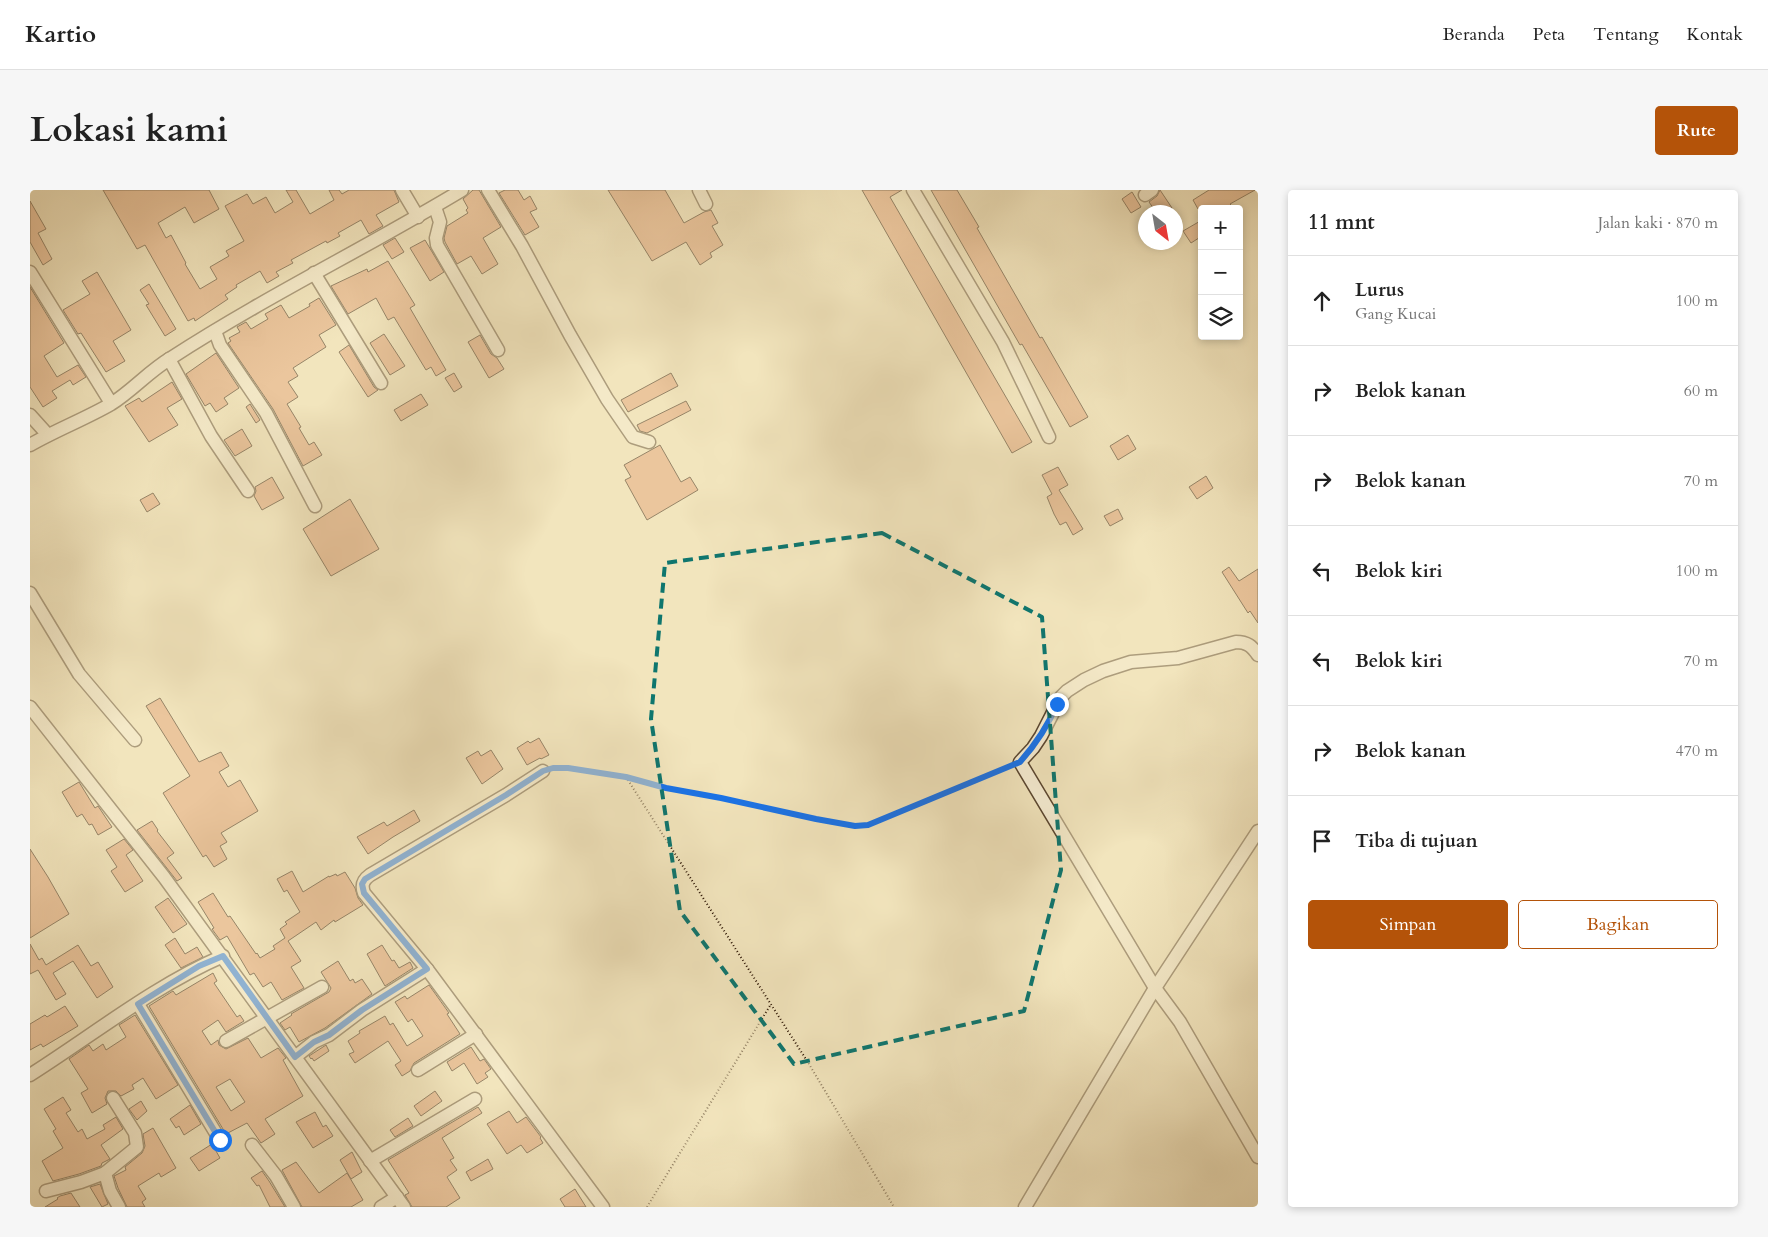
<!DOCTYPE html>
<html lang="id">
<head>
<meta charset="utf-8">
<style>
  body { margin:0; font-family:Cardo,serif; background:#f6f6f6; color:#222 }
  .controls { position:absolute; right:15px; top:15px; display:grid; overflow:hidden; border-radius:5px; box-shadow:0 2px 8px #0003 }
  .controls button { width:45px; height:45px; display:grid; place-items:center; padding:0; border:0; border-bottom:1px solid #e0e0e0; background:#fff; color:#222; font:25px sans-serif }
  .compass { position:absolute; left:1108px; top:15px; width:45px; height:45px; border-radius:50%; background:#fff; box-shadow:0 2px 8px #0003; rotate:149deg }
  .stop { position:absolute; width:15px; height:15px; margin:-11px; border:4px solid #1a73e8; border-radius:50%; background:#fff }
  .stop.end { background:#1a73e8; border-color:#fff; box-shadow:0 1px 5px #0008 }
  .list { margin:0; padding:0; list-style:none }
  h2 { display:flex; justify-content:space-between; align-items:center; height:65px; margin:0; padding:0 20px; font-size:21px }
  h2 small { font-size:16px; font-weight:400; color:#767676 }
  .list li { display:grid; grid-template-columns:32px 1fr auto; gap:15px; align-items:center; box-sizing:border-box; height:90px; padding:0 20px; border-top:1px solid #e0e0e0 }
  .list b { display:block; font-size:19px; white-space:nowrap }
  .list p { margin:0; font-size:16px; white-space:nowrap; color:#767676 }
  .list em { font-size:16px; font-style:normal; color:#767676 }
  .actions { display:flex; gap:10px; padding:15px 20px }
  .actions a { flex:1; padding:11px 0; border:1px solid #b45309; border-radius:5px; text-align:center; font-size:18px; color:#b45309 }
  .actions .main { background:#b45309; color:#fff }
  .icon { flex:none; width:28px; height:28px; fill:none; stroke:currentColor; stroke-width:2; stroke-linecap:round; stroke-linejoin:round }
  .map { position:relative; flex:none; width:1228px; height:1017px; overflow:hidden; border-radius:5px }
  header { display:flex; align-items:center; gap:30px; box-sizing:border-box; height:70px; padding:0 25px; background:#fff; border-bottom:1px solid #e0e0e0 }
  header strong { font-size:24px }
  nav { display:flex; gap:28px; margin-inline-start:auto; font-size:18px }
  .intro { display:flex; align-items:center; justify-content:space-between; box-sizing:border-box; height:120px; padding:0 30px }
  h1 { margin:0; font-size:35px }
  .button { padding:12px 22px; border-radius:5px; background:#b45309; color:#fff; font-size:18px; font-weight:700 }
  main { display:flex; gap:30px; padding:0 30px }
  aside { flex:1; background:#fff; border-radius:5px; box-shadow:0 2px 8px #0003 }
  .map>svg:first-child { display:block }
  .building { fill:#e2a177; stroke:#281101; fill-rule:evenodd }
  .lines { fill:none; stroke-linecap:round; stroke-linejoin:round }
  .minor-casing { stroke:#5a4630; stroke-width:15 }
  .path { stroke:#281101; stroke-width:2; stroke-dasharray:1 2.5; stroke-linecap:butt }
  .minor { stroke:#f7eed4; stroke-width:12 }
  .route { stroke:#1a73e8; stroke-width:6 }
  .marked { fill:none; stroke:#0f766e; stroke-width:4; stroke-dasharray:10 6; stroke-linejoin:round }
</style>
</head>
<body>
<header>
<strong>Kartio</strong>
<nav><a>Beranda</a><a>Peta</a><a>Tentang</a><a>Kontak</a></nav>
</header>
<div class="intro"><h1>Lokasi kami</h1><a class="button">Rute</a></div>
<main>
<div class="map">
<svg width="1228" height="1017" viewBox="0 0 1228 1017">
  <rect width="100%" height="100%" fill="#f2e5bd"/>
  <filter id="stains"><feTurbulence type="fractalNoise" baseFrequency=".004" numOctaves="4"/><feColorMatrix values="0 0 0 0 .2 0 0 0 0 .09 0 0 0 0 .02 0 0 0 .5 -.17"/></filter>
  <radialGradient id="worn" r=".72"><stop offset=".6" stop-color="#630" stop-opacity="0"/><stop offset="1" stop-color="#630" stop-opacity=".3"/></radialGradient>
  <g class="building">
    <path d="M73,0H179L189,19L164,33L155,17L128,33L136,48L141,45L156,73L155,74L170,99L187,89L180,77L199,66L196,61L214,51L195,16L217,4L223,14L236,7L245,23L263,12L256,0H266L280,24L304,10L299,0H309L312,4L319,0H364L369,12L346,25L353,36L339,44L331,30L308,43L310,46L297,53L296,51L261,70L263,73L246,82L249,86L237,93L230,81L206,95L207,97L195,105L198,109L165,131L164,128L158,131L115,55L107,59Z"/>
    <path d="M443,0H449L471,37L453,48L468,74L452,84L441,66L427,74L415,52L414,48L417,36L438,23L436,20L438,18L433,9Z"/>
    <path d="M475,0H488L494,10L500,6L507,19L500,22L509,37L495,45L469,3Z"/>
    <path d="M578,0H635L654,33L674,22L681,20L688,33L682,36L693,55L680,63L682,67L670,75L656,52L622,71Z"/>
    <path d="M832,0H872L860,7L1002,252L982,263Z"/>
    <path d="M901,0H927L949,37L947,38L1010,148L1012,147L1058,227L1040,237L992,154L990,155Z"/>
    <path d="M1130,0L1142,18L1134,22H1126L1119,12L1127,6Z"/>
    <path d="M1179,0H1225L1200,14L1202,16L1196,19H1168L1163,10Z"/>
    <path d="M1102,2L1111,17L1101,23L1092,9Z"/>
    <path d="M0,11L16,39L8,43L22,69L13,75L0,52Z"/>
    <path d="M1172,30V46L1161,53L1153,41Z"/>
    <path d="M365,48L374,62L362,69L353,55Z"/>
    <path d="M395,50L414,82L400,91L380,58Z"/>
    <path d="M358,71L385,115L380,118L416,180L406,186L401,177L396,180L364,127L358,130L346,108L318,124L301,96L337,79L338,82Z"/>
    <path d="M67,82L101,140L83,151L95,171L76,182L51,143L48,144L33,120L60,104L52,91Z"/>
    <path d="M119,94L146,139L135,146L116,115L119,114L110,100Z"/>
    <path d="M0,97L34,153L14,166L27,187L48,175L56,187L43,195L40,190L22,201L27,208L13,217L0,197Z"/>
    <path d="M289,108L306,135L289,145L296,157L263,178L268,186L258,192L268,207L257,214L271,237L269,238L279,255L284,252L292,265L273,276L243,219L198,153L201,151L199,148L210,142L207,137L216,132L221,139L238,129L235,124L251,115L259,128L280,116L279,114Z"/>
    <path d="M354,144L375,176L360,185L340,153Z"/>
    <path d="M450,145L461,164L467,168L474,179L459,188L438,152Z"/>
    <path d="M319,155L344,197L348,200L338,207L309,162Z"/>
    <path d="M186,163L209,198L194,208L198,214L186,222L180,213L175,216L156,184Z"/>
    <path d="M424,183L432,197L424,202L415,188Z"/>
    <path d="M641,183L648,196L598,222L591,210Z"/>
    <path d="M142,192L152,209L137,218L148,235L119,252L95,216L109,208L112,212Z"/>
    <path d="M391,204L398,215L371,231L364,220Z"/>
    <path d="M656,211L661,220L617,243L610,241L607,235Z"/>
    <path d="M220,214L230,230L226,233L216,217Z"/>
    <path d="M212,239L222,256L205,266L194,250Z"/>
    <path d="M1098,245L1106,259L1088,270L1080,256Z"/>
    <path d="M630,255L651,292L660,287L668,300L617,330L595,290L601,287L594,275Z"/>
    <path d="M1028,277L1038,295L1029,300L1053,339L1043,345L1036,332L1030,335L1024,324L1017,307L1022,304L1012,285Z"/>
    <path d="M1176,286L1183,298L1167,309L1159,297Z"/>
    <path d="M242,287L254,308L232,320L224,306L226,301L225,297Z"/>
    <path d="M123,303L130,314L117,322L110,310Z"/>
    <path d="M320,309L349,359L301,386L273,339Z"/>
    <path d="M1088,319L1093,329L1080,336L1074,326Z"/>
    <path d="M1199,377L1209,391L1228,379V433L1220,421L1218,423L1192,382Z"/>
    <path d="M130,508L169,572L191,562L199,576L189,582L198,597L210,590L228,621L191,643L197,652L190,656L197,669L184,677L176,665L173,667L133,603L160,586L116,516Z"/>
    <path d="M509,548L519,565L511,569L510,568L497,575L487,558L498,551L500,553Z"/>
    <path d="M461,560L473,579L452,594L436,568L448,561L451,566Z"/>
    <path d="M49,592L65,618L68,616L82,637L68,645L62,634L59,635L52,624L47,627L32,602Z"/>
    <path d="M384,620L390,631L363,647L338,664L327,647L354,632L357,636Z"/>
    <path d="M122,631L128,640L127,641L144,663L137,668L152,688L147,691L107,640Z"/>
    <path d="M94,649L103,660L96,665L113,691L95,702L81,681L87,677L76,660Z"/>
    <path d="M0,659L18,687L39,724L0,748Z"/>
    <path d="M262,681L273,702L299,686V687L306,684L307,686L315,682L325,698L328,708L333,715L305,732L304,730L291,740L286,732L258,751L271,771L261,777L274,798L252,810L241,792L233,797L224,783L220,785L197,746L190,750L182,739L184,738L168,712L183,703L198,727L200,726L226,764L227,763L230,768L245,759L243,756L255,748L250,739L257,734L255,732L270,722L257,700L254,702L247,689Z"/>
    <path d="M138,708L157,734L143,743L125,717Z"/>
    <path d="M145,748L155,764L167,757L173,767L151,778L135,755Z"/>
    <path d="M0,754L9,770L12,768L16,775L48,755L61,776L68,772L83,797L67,808L43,771L23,783L36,804L26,810L8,780L0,784Z"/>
    <path d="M352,755L362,771L364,770L369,778L380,772L383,778L355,796L337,764Z"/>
    <path d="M308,771L320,791L323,789L325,793L332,789L342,804L295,838L269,852L260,837L255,840L250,833L262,825L261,824L299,802L301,798L291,782Z"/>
    <path d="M183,783L187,791L184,793L207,827L210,825L214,831L196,842L188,830L172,841L181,855L188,850L189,855L196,859L218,848L231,868L248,858L256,868L253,870L273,906L235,929L245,944L231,953L217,933L196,944L119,816L143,801L146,805ZM200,889L215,912L201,921L186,897Z"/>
    <path d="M399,795L419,823L417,824L430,844L384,873L380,881L372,886L365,875L371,871L358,851L325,873L319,864L324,862L318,851L330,843L329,841L355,826L360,835L363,833L377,856L393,846L382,829L378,832L365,812L375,806L377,809Z"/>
    <path d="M35,816L48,836L13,857L11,854L0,860V834L15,825L17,827Z"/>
    <path d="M105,825L148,895L126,909L113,888L102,895L104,899L91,906L86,901H78L75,908L77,914L62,923L51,903L58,899L39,869L59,855L63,861L73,854L76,860L96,847L89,835Z"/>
    <path d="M296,855L299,861L284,871L282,868L281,869L279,866Z"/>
    <path d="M441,857L450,871L454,869L461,879L455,883L458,887L447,894L434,873L422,881L417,872Z"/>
    <path d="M405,901L412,911L391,926L384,916Z"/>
    <path d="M33,907L41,920L36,923L48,942L52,939L57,949L75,939L73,935L86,927L93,939L71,955L80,969L72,973L71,976L49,984L23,991L12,971L33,958L23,941L26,939L14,919Z"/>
    <path d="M111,911L117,921L107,930L99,919Z"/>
    <path d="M160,915L171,934L154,945L149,936L146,938L140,929Z"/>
    <path d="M448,917L452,923L412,948L424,968L420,970L427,980L417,987L430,1008L416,1017H382L375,1005L379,1003L358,970Z"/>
    <path d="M479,921L487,933L496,927L511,947L510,948L513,953L497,963L491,955L477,964L457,934Z"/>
    <path d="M285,922L293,937L296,935L303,946L283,958L266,932Z"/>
    <path d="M378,928L383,936L365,947L360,940Z"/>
    <path d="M123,938L146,978L131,987L129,983L108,996L116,1009L112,1012L115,1017H97L88,998L84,986L96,980L95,977L112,963L115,956L113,944Z"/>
    <path d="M182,954L190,968L169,981L160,968Z"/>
    <path d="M322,962L332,982L321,989L310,970Z"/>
    <path d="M458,969L463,979L441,991L436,982Z"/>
    <path d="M266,972L289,1003L317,983L333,1010L321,1017H272L252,980Z"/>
    <path d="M232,981L239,991L255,1017H240L229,995L227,996L221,988Z"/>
    <path d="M70,994L78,1014L72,1017L60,997Z"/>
    <path d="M545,999L556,1017H535L530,1009Z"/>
    <path d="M41,1003L50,1017H15L28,1009L27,1008L30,1006Z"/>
  </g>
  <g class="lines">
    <defs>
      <g id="minor">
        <path d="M372,0L388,27"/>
        <path d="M458,0L492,56L540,145L577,209L603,247L619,252"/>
        <path d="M669,0L676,14"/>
        <path d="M883,0L973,152L1019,247"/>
        <path d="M1115,5L1122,0"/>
        <path d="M405,17L410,32L406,48L407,55L468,160"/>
        <path d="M0,82L81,213"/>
        <path d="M284,83L351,193"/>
        <path d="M185,141L190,155L236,223L285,316"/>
        <path d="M139,169L181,246L218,301"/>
        <path d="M0,225L18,245"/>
        <path d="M0,255C26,240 55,229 81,214C102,201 119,181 141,168C235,107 336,58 432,0"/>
        <path d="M0,403L49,484L105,550"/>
        <path d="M1228,465C1222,456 1217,452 1206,452L1148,468L1101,472L1073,481L1054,490L1037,501L1031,507L1011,546L1003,558L990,572L1125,798L1150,832L1228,967"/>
        <path d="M0,517L134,687L374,1017"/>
        <path d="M513,581L476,605L340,685C333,690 331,695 334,703L397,779L573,1017"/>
        <path d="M108,814L190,950"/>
        <path d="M196,851L292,797"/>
        <path d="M265,867L284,852L299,845L332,820L397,779"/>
        <path d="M388,880L446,844"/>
        <path d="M0,885C63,845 124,796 193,766"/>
        <path d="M222,955L246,986L264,1017"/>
        <path d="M340,971L445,909"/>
        <path d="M75,983L80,1001L89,1017"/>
        <path d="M16,1001L51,992L75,983L107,957L105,943L83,908"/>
        <path d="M351,1017L367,1007"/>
        <path d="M995,1017L1125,798L1228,641"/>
      </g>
    </defs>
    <use href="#minor" class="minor-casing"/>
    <g class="path">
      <path d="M523,578H538L596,587L636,598L825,636L838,635L850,631L981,576"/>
      <path d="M596,587L779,874L864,1017"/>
      <path d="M617,1017L741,814"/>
    </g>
    <use href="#minor" class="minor"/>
  </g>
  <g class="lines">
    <path class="route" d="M190,950L108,814L169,776L193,766L265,867L284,852L299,845L332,820L397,779L334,703L332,694L335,689L476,605L513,581L523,578H538L596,587L636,598L691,608L786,629L825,636L838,635L990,572C1006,554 1018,536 1027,514"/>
  </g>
  <path d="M0 0H1228V1017H0ZM852,343L1012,427L1031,680L994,821L764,874L650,721L621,529L635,373Z" fill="#f2e5bd" fill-opacity=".55" fill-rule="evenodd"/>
  <path class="marked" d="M852,343L1012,427L1031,680L994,821L764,874L650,721L621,529L635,373Z"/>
  <rect width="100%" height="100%" filter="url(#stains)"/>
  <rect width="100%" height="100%" fill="url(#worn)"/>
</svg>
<div class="controls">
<button>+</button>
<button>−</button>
<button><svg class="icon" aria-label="layers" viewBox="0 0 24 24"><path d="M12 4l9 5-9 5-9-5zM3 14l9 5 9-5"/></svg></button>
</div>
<svg class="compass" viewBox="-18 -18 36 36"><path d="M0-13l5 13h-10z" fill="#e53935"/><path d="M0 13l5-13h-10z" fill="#767676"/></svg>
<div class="stop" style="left:190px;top:950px"></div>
<div class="stop end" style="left:1027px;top:514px"></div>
</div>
<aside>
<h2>11 mnt<small>Jalan kaki · 870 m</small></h2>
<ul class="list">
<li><svg class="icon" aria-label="ahead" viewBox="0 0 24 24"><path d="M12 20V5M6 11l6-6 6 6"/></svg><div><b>Lurus</b><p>Gang Kucai</p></div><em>100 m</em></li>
<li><svg class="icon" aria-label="right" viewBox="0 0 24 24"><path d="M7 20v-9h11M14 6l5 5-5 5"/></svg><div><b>Belok kanan</b></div><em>60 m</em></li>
<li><svg class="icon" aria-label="right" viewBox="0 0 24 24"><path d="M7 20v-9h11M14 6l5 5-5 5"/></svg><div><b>Belok kanan</b></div><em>70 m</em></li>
<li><svg class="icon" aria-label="left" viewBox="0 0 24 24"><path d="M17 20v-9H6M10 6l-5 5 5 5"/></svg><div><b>Belok kiri</b></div><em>100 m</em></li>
<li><svg class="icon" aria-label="left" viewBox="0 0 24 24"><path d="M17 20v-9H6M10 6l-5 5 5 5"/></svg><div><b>Belok kiri</b></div><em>70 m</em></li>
<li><svg class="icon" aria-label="right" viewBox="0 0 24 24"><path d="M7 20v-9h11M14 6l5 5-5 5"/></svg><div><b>Belok kanan</b></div><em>470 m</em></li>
<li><svg class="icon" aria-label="arrive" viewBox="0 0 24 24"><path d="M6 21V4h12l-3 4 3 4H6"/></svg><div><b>Tiba di tujuan</b></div></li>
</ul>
<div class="actions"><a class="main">Simpan</a><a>Bagikan</a></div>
</aside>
</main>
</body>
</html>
